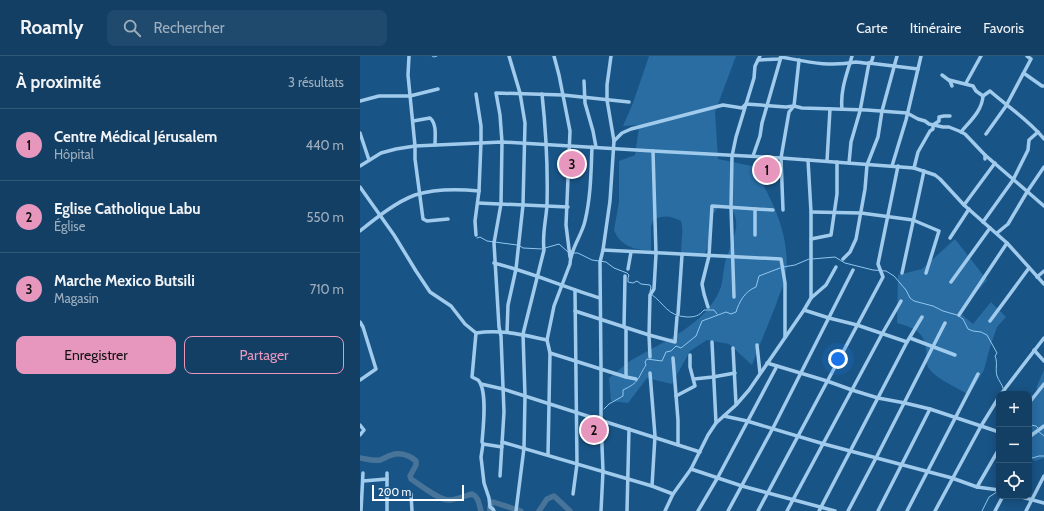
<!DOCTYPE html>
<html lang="fr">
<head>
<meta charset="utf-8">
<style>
  body { margin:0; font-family:Cabin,sans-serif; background:#204a6d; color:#f1f3f6 }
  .controls { position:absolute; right:12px; bottom:12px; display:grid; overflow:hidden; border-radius:8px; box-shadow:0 2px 10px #0003 }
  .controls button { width:36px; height:36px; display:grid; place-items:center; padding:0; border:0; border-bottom:1px solid #325878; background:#133f64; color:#f1f3f6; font:20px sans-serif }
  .scale { position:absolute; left:12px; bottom:10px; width:92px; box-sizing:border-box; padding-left:4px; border:2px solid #fff; border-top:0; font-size:11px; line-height:14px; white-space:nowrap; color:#fff; -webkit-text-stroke:3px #195486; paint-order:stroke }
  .you { position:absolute; left:478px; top:303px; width:14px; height:14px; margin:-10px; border:3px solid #fff; border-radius:50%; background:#1a73e8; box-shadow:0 0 0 6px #1a73e833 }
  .badge { display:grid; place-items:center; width:26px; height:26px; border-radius:50%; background:#e797bd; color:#111; font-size:13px; font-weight:700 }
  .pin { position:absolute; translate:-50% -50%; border:2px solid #fff; box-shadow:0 1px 4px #0006 }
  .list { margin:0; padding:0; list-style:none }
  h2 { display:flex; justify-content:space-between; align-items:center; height:52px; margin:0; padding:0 16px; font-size:17px }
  h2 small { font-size:13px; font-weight:400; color:#9dafbf }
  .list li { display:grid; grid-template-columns:26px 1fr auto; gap:12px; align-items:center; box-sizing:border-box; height:72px; padding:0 16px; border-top:1px solid #325878 }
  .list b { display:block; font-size:15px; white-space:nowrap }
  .list p { margin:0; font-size:13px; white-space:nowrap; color:#9dafbf }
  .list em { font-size:13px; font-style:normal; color:#9dafbf }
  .actions { display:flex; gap:8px; padding:12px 16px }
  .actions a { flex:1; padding:9px 0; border:1px solid #e797bd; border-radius:8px; text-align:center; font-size:14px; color:#e797bd }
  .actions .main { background:#e797bd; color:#111 }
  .icon { flex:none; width:22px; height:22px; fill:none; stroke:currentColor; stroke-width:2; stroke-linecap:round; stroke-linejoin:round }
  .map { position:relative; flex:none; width:684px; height:455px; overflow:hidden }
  header { display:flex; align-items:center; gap:24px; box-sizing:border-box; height:56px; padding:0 20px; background:#133f64; border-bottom:1px solid #325878 }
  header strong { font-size:19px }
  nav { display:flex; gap:22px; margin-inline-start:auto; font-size:14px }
  .search { width:280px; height:36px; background:#204a6d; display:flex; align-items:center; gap:10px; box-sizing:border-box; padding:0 14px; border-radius:8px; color:#9dafbf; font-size:15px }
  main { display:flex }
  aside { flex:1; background:#133f64 }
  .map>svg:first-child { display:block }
  .green { fill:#296da3 }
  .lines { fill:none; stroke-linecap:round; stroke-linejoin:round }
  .stream { stroke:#92c7ef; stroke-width:1 }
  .river { stroke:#497499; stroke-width:5.5 }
  .minor { stroke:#a0cbec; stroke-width:3.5 }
</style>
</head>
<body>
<header>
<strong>Roamly</strong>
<div class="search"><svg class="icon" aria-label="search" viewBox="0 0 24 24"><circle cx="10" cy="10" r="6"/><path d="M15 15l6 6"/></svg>Rechercher</div>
<nav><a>Carte</a><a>Itinéraire</a><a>Favoris</a></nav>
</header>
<main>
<aside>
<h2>À proximité<small>3 résultats</small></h2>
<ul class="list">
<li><span class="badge">1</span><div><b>Centre Médical Jérusalem</b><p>Hôpital</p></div><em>440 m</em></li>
<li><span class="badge">2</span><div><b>Eglise Catholique Labu</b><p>Église</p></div><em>550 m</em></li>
<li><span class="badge">3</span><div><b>Marche Mexico Butsili</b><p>Magasin</p></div><em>710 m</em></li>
</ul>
<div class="actions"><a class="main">Enregistrer</a><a>Partager</a></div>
</aside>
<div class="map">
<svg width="684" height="455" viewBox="0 0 684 455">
  <rect width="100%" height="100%" fill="#195486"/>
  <g class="green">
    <path d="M289,0H376L355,56L358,103L392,110C412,142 433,184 425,223C424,230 419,238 417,246C409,267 400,287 392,309L369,288L347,284L330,295L312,328L287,322L268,347L251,345L249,322C256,317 263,310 270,305C302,286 347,269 361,231C363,223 363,215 365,207C366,202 368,197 370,192C375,177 382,163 368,150L358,152L350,161L349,188L345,197L339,200L321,197C321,185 324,175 321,165C311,160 305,159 294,163L291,170V195C275,194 260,190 254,174L259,146V105L275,99L279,71V69L263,70L273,47Z"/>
    <path d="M595,183L627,224L599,256L613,268L631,246L646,261L637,271L630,291L624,314L609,339C598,332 574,322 568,311C566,306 567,299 566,293C565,275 551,271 537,267L538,219L562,213Z"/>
    <path d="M684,314V402L675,405L669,400V338L676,341L677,330Z"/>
  </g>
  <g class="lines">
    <g class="stream">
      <path d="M72,0L74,1L77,0"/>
      <path d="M117,182L120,181L127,185L157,189"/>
      <path d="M160,190L163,192L182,193"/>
      <path d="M185,192L199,188L208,196"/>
      <path d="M213,197H218L232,204L246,206L254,212L267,217L269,219L268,222V226L273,227L277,225L281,228L290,229L291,231L290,236"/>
      <path d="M452,203L475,201L485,207L513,214L526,215L534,220L546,234L550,242L554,245L573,250L583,255L597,259L603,263L608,273L613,275L621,276L627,279L637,297L635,300C638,307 635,313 637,320C639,325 642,328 643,332"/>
      <path d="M423,211L435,209L449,203"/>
      <path d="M291,238C305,248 307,260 327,261C335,261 339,260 344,254H354L357,258"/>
      <path d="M645,335L647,338"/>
      <path d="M244,353L249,348L263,340V334C280,326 277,323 286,309L285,306L287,303L302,305L306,296L311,295L316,290L321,292L336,280L342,265L366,256L371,258L376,256C379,246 385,235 396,231L399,220L420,212"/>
      <path d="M669,366L671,369L676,370L678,372"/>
      <path d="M678,375L684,380"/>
      <path d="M669,403L679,400H684"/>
      <path d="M622,455L629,441L637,436"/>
    </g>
    <g class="river">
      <path d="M0,402C7,403 13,405 20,404C24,403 27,400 32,399C39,396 50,399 56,405V409L50,420L51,423C60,429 80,445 90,444C98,443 105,440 112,438C119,441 119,449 121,455"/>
      <path d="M130,455V450L133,446L161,455"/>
      <path d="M179,455L187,443L194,440L210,455"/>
    </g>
    <g class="minor">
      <path d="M49,0L48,19L55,90V103L63,163L67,165L88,163"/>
      <path d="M194,0L199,19L210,75L206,169L210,201"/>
      <path d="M398,4L419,3L421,1C449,6 468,11 496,6C500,6 508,9 511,6C512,5 513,1 513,0"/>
      <path d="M663,18H665L682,30H684"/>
      <path d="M582,19L590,25L592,30"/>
      <path d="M589,24L613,30L616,35L623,40L630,35C648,51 669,64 684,83"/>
      <path d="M224,25L225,47L233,75L236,91"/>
      <path d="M606,27L621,0"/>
      <path d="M116,38L121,70V86L119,135L115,165L116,179"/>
      <path d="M0,45L19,40H50L78,33"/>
      <path d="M482,53C480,34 487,18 492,0"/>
      <path d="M53,65L70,62C77,68 75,80 75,89"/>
      <path d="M601,76C610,65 622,55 623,40"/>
      <path d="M0,77L9,104"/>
      <path d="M626,78L646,50L671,3L667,0"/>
      <path d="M254,85L262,77L271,73L363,49L382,52L386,48L426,51L434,50L442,52L507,54L547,57L558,63L565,65L569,68L583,71H589L599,75L605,78L625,99V103"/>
      <path d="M625,99L684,150"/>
      <path d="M393,100L400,80L402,67L421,1"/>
      <path d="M467,105L470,53"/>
      <path d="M489,107L491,86L500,55L509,7L558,13"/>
      <path d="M0,110L21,97L36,93L55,90L142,86L293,95L421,102L554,112L575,119L580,123L604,149L647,187L684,228"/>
      <path d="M532,110L546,64L561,0"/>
      <path d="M554,112L558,96L570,75L573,73V69L579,65V61L584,60H590"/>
      <path d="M0,131L34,179L56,215L70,236L91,250L105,268L116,277C141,273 163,279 187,284"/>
      <path d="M118,147L208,151"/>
      <path d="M604,149L635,107"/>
      <path d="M395,153V179"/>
      <path d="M423,154L421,102L429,56L434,50L439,4"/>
      <path d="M451,156L501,157L553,164L579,175L566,217"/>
      <path d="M623,166L653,124L668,94L669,84L678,76"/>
      <path d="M0,175C16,162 36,146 55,139C74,133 99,133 119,135"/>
      <path d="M637,177L648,168L667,136L684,111"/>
      <path d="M590,182L609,153"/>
      <path d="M451,183L471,179L477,138V106"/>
      <path d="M243,194L421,203L425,227V281"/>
      <path d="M483,203L490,196L496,183L505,133L507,109L518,81L522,55L537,0"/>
      <path d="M134,207C170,216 204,231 240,242"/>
      <path d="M268,213L271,196"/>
      <path d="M542,217L564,115"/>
      <path d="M677,221L684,215"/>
      <path d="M591,226L630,172"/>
      <path d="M374,241L371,151L372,100L376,81L394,22L395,10L400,0"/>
      <path d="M451,242L466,229L476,211"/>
      <path d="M348,251L344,238L342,228L349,200L352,150L413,154"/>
      <path d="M444,254L469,262L497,269L547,286"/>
      <path d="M215,255L289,279L315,286L317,261"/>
      <path d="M318,258L322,199"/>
      <path d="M599,259L647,187"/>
      <path d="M630,265L669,212"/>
      <path d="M0,266L3,271L16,313L0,324"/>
      <path d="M264,271L265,220"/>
      <path d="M266,272V321"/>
      <path d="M147,276L148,249L156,213L163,149L165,67L160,37L149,0"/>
      <path d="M116,277L112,321C114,322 116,323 118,324C128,334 123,373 122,386L123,388L121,401L124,427L129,442L130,451L133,453L134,455"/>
      <path d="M550,282L595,299"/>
      <path d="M352,286L356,367"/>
      <path d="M397,289L400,317"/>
      <path d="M373,292L376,348"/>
      <path d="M674,294L684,305"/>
      <path d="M190,297L266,321L276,323"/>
      <path d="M290,301L289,279L290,239L294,233L296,198L293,95"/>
      <path d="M313,302L318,364V389"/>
      <path d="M407,307L467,325L492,334L518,342L545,347L570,353L639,376"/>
      <path d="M290,317L295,380L292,430"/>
      <path d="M334,323L353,321L375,317"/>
      <path d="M121,328L143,333L340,396"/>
      <path d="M641,338L684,282"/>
      <path d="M316,340L335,330L330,311V299"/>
      <path d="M669,347L684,328"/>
      <path d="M364,360L387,365L464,388L592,422L617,431L639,434"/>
      <path d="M0,369L4,374L0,379"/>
      <path d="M669,381L684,370"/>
      <path d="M142,386L292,430L313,438"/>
      <path d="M123,388L142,391"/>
      <path d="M188,399L190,297L187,284L194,250L210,208C210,194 222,179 225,165C231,140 231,115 232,91"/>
      <path d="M331,413L382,430L475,455"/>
      <path d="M140,420L144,356L141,280L139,271L134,187L141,148L142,86L140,59L136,37L203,39L269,46"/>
      <path d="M3,425L27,423"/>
      <path d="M617,431L639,393"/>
      <path d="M51,438L52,455"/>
      <path d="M213,438L217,408L215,234"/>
      <path d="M658,440L684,447"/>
      <path d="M1,455L3,417"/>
      <path d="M27,455V417"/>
      <path d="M156,455L164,392L165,340L163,278L184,194C182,179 186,164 187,149C188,111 186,75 182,38"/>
      <path d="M241,455L243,415L241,364V313L240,206L243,194L250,145L254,85L247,44V29L251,0"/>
      <path d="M267,455L269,373"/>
      <path d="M305,455L313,438L331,413L348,379L356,367L376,349L389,334L444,254L451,242V156L448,104"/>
      <path d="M338,455L358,421L417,310"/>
      <path d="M368,455L413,372L493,214"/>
      <path d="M398,455L523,221L518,208L538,110"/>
      <path d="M427,455L522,278L541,245"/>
      <path d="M459,455L547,286L562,261"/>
      <path d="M488,455L516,402L585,267"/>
      <path d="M518,455L570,353"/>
      <path d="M547,455L618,318"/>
      <path d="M575,455L621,370L639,341"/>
      <path d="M635,455L643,440"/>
      <path d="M666,455L684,420"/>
    </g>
  </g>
</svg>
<div class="controls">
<button>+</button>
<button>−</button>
<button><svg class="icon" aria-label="locate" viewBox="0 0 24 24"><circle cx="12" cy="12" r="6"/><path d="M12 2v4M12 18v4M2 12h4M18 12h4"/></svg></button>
</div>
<div class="scale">200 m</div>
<div class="you"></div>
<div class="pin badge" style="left:407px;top:114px">1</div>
<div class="pin badge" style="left:234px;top:374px">2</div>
<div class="pin badge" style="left:212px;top:108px">3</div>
</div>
</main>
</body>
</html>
